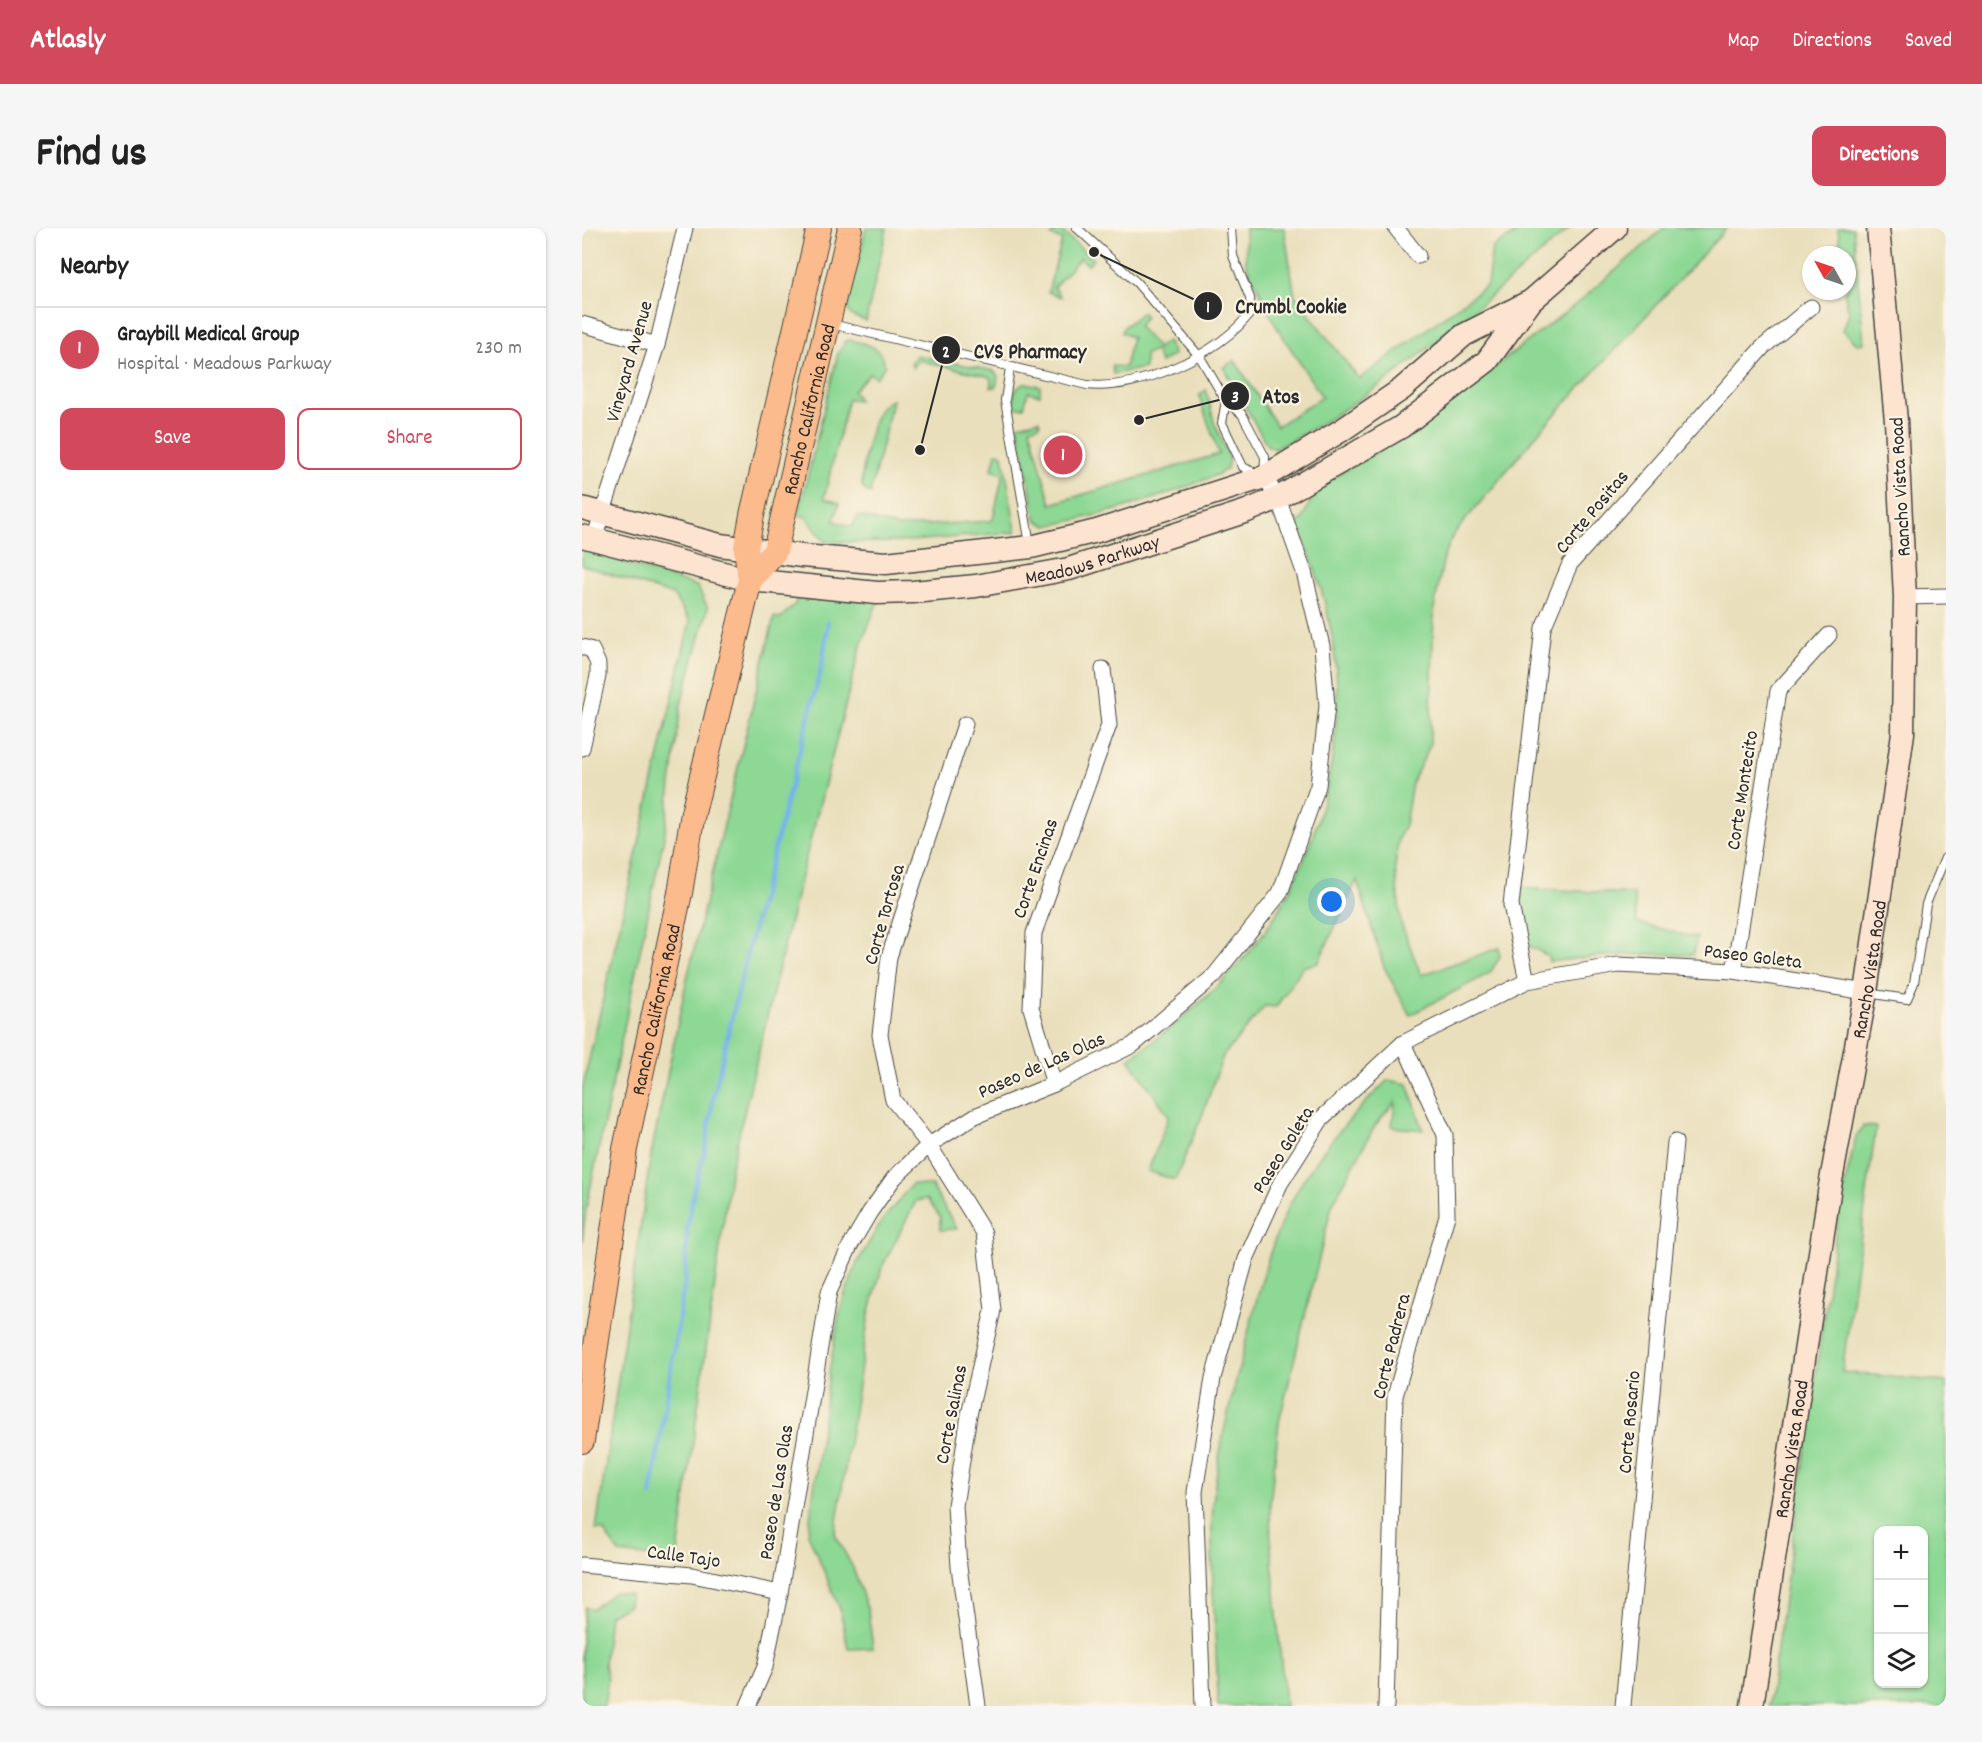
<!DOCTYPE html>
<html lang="en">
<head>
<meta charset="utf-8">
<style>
  body { margin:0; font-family:Dekko,sans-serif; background:#f6f6f6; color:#222 }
  .controls { position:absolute; right:18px; bottom:18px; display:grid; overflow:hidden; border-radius:12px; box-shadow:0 2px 4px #0004 }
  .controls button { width:54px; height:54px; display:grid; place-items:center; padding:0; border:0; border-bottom:2px solid #e0e0e0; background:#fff; color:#222; font:30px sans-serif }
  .compass { position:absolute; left:1220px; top:18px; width:54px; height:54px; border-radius:50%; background:#fff; box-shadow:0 2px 4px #0004; rotate:310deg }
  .you { position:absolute; left:750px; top:674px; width:21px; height:21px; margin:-15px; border:4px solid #fff; border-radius:50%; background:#1a73e8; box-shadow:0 0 0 9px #1a73e833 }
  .badge { display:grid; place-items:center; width:39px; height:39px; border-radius:50%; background:#d1495b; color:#fff; font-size:20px; font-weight:700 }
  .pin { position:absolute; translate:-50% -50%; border:3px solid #fff; box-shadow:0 2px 6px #0006 }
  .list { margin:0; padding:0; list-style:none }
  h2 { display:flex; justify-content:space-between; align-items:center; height:78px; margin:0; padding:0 24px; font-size:26px }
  h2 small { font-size:20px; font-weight:400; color:#767676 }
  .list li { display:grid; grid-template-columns:39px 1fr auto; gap:18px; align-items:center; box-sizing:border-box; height:84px; padding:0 24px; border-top:2px solid #e0e0e0 }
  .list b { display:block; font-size:22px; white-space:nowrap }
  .list p { margin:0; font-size:20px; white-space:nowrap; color:#767676 }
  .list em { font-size:20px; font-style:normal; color:#767676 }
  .actions { display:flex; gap:12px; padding:18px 24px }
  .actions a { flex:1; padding:14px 0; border:2px solid #d1495b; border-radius:12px; text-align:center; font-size:21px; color:#d1495b }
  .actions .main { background:#d1495b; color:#fff }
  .icon { flex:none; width:33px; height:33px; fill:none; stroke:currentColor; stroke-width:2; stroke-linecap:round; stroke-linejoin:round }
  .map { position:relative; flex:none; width:1364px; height:1478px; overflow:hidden; border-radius:12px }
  header { display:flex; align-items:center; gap:36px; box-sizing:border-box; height:84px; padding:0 30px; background:#d1495b; color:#fff }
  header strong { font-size:28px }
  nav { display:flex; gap:33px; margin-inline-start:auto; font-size:21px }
  .intro { display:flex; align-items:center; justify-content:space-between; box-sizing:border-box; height:144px; padding:0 36px }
  h1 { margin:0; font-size:42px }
  .button { padding:15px 27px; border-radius:12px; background:#d1495b; color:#fff; font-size:21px; font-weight:700 }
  main { display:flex; gap:36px; padding:0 36px }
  aside { flex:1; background:#fff; border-radius:12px; box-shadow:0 2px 4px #0004 }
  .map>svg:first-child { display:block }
  .green { fill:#8dd894; stroke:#5c8260; stroke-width:1.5; fill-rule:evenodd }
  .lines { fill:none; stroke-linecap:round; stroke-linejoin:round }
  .stream { stroke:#77b3e9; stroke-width:4.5 }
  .lane-casing { stroke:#484641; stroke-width:10 }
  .street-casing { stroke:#484641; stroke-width:17 }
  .secondary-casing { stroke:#484641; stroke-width:25 }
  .primary-casing { stroke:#484641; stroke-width:26 }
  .lane { stroke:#fff; stroke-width:8 }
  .street { stroke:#fff; stroke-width:15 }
  .secondary { stroke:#fde4d1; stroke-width:22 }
  .primary { stroke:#fbbb8c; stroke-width:24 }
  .labels { text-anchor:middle; stroke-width:4.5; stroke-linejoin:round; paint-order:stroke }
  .street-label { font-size:20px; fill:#2b2b2b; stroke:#fcf5e5 }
  .leader { fill:none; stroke:#2b2b2b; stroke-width:2 }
  .callout-dot { fill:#2b2b2b; stroke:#fcf5e5; stroke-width:2 }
  .mark-label { font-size:18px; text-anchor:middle; font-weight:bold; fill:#fff }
  .callout-label { font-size:21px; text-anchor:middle; font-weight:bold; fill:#2b2b2b; stroke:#fcf5e5; stroke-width:4.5; stroke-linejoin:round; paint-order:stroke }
</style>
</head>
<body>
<header>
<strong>Atlasly</strong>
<nav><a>Map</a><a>Directions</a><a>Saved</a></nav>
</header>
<div class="intro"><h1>Find us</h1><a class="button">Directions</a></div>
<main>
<aside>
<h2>Nearby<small></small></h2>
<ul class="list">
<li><span class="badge">1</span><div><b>Graybill Medical Group</b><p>Hospital · Meadows Parkway</p></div><em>230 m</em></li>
</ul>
<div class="actions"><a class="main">Save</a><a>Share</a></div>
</aside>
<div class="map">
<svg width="1364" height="1478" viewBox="0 0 1364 1478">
  <rect width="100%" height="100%" fill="#fcf5e5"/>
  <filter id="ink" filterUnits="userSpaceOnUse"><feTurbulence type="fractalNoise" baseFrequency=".0167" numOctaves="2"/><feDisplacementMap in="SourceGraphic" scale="12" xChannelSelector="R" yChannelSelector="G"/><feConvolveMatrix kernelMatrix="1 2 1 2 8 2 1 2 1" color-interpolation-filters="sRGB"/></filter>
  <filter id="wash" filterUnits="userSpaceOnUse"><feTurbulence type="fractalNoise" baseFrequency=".008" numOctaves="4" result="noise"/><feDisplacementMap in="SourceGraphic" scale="24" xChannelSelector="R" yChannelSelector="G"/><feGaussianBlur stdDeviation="1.35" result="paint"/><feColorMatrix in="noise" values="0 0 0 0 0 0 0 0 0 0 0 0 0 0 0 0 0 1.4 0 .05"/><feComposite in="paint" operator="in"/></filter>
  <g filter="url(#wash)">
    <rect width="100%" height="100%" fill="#e9dfbc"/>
    <g class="green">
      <path d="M284,0H305L284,93L270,88L265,81Z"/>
      <path d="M476,0L511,31L506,37L498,30L472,59L479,69L466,64L480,12L469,8Z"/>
      <path d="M663,0H702L713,68L777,151L905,57L910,20L942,0H988C895,79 803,167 692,221L685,217L641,139L653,133L695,198L740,169L694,98L664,36Z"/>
      <path d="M1082,0H1145L956,205L871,307L862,328L852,380L848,517L830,555L823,597L816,611L813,640L819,695L839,747L917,720L918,729L908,745L828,787L802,739L775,652L736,735L721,739L694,779L683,778L641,828L620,888L593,952L566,943L587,888L547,831C592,799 637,762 672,718C737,635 769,508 749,403C742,365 730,330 714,295L720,292L730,269L727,263L825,206L998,73Z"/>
      <path d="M1256,0H1271L1282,115L1275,116L1261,102L1267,85L1262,63H1265V27H1259Z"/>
      <path d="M559,85H562L563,89L556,98L576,120L585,113L592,126L578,135L574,123L563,126V140L531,146L530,138L543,139L550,109L540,105L541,100Z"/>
      <path d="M269,112C285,116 300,118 303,138L294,150L288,145L271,163L277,172L266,171L242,270L257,275L252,293L270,299L276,288L317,299L408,293L411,291L421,246L410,241L414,225L418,224L421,227L434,304L317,314H243L224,289L216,287L256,125L264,113Z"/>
      <path d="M334,127L412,143L416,148L414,159H409V151L405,148L336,132L331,140L329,135Z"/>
      <path d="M444,155L458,158V167L446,164L442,179L433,180C430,169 432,159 444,155Z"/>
      <path d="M624,162L632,194L647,230L645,241L637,246C581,269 524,287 465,298L454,292L436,197L457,192L458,197L448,200L469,276L637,226L617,168Z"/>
      <path d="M311,171L291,254L288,266L281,260C277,247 289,197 296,184C300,177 305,175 311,171Z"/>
      <path d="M0,321L115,358L126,380L99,476L83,604L4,981L0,1015V862L108,393L91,367L0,337Z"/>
      <path d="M215,368L296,373L279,417L219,648L149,939L95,1332L37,1325L21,1302H14L69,927L104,755L192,389L198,390L213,376Z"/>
      <path d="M938,660L1052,666L1055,695L1115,710L1111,727C1062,725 1015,727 967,734L966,728L950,719L944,720Z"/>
      <path d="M806,852L826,856L841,902L810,899L813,874L794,896L750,977L697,1194L688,1276L689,1320L703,1478H636C635,1418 629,1357 630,1296C632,1230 650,1169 666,1105C678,1061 687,1017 708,976C732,928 768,889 806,852Z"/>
      <path d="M1281,898L1294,899L1260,1144L1364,1154V1478H1187L1257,981L1274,909ZM1296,1302H1342V1456H1296Z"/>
      <path d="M330,956L350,958L375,1001L358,1002V989L345,971L334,973L300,1039L287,1086L253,1306L271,1340L286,1383L291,1420L266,1421L258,1381L226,1306L248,1139L258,1080L275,1035L299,994Z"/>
      <path d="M32,1364L48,1366L47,1377L27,1387L22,1437L26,1451L22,1478H0V1400L3,1379L10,1381Z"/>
    </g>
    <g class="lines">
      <path class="stream" d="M69,1267L103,1053L105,1001L112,961L124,919L131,870L164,730L240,437L246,394"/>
    </g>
  </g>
  <g filter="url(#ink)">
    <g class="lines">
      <defs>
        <g id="lane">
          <path d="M495,0L555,55L618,129L644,173L660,186L683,229L682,249L661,239L640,195L644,173"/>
          <path d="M249,96L505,157C557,163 638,126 669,84L668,70L651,28L649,0"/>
          <path d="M428,140L423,172L448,316"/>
          <path d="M1285,765L1325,771L1332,755L1344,676L1363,630"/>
        </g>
        <g id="street">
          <path d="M814,0L836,28"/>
          <path d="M0,96L75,117"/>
          <path d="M12,311L75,117L103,0"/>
          <path d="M1323,369L1364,368"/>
          <path d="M0,419L10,422L16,436V448L0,520"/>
          <path d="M383,496L307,729L298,807L311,872L347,917L402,1005L411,1082L387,1187L373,1278L377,1339L396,1478"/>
          <path d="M1152,743L1196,463L1247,407"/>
          <path d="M945,753L929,677L961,400L988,336L1180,120L1229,79"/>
          <path d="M472,856L449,780L452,705L527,497L521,441"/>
          <path d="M0,1337L110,1347L198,1365"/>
          <path d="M166,1478L183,1439L198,1365L247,1064L268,1018L288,984L312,950L347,917L393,888L472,856L551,817L632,748L698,665L736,558L745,478L740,418L722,344L696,270L682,249"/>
          <path d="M621,1478L613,1264L631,1150L664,1031L698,956L740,890L821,815L945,753L1036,737L1152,743L1284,764"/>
          <path d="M804,1478L813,1168L865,988L863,907L821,815"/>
          <path d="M1041,1478L1093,914"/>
        </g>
        <g id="secondary">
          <path d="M0,280L138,317L220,328L304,335L449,319L515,303L682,249L760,202L820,161L882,107L945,75"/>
          <path id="s1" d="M0,308L168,352L295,365L331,364L394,358L487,341L665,283L696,270L819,199L905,133L949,73L1033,0"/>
          <path id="s2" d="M1170,1478L1248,958L1284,764L1321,505L1323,369L1314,193L1296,0"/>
        </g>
        <g id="primary">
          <path id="s3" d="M168,352L193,323L268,0"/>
          <path id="s4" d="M0,1213L43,921L98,665L111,585L168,352L164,320L170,287L237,0"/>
        </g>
      </defs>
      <use href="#lane" class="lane-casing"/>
      <use href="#street" class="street-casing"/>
      <use href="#secondary" class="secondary-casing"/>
      <use href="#primary" class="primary-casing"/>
      <use href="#lane" class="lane"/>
      <use href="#street" class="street"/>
      <use href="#secondary" class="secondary"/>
      <use href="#primary" class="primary"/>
    </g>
  </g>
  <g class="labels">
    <g class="street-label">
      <text transform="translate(46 133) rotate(-74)" y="7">Vineyard Avenue</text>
      <text dy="7" stroke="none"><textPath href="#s3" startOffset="184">Rancho California Road</textPath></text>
      <text transform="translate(1317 259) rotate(-93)" y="7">Rancho Vista Road</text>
      <text transform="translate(1009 283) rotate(-50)" y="7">Corte Positas</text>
      <text dy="7" stroke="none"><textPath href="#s1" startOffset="520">Meadows Parkway</textPath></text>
      <text transform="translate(1159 562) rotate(-81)" y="7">Corte Montecito</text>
      <text transform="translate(452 640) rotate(-71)" y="7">Corte Encinas</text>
      <text transform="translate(301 686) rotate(-74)" y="7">Corte Tortosa</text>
      <text transform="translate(1171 727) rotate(7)" y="7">Paseo Goleta</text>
      <text dy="7" stroke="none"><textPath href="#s2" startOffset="746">Rancho Vista Road</textPath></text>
      <text dy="7" stroke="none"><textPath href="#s4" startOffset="438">Rancho California Road</textPath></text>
      <text transform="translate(459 836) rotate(-24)" y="7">Paseo de Las Olas</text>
      <text transform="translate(700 921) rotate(-58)" y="7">Paseo Goleta</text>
      <text transform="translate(808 1118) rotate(-76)" y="7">Corte Padrera</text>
      <text transform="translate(368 1186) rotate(-79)" y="7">Corte Salinas</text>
      <text transform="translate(1046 1194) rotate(-85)" y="7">Corte Rosario</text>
      <text dy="7" stroke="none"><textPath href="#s2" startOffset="260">Rancho Vista Road</textPath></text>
      <text transform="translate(193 1264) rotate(-81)" y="7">Paseo de Las Olas</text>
      <text transform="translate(102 1327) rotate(8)" y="7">Calle Tajo</text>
    </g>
  </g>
  <path class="leader" d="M512 24L626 78M338 222L364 122M557 192L653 168"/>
  <g class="callout-dot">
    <circle cx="512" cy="24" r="6"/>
    <circle cx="338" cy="222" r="6"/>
    <circle cx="557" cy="192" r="6"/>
    <circle cx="626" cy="78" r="15"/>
    <circle cx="364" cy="122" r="15"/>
    <circle cx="653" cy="168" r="15"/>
  </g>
  <g class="mark-label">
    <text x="626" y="84">1</text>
    <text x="364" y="129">2</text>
    <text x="653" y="174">3</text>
  </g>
  <g class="callout-label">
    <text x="709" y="85">Crumbl Cookie</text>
    <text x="448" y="130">CVS Pharmacy</text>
    <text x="699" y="175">Atos</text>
  </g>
</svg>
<div class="controls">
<button>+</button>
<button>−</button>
<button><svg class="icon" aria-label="layers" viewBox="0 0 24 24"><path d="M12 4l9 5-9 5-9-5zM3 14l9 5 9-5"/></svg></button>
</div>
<svg class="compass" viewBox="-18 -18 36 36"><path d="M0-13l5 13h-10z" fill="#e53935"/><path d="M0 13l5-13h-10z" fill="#767676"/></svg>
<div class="you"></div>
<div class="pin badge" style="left:481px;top:227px">1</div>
</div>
</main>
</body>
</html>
